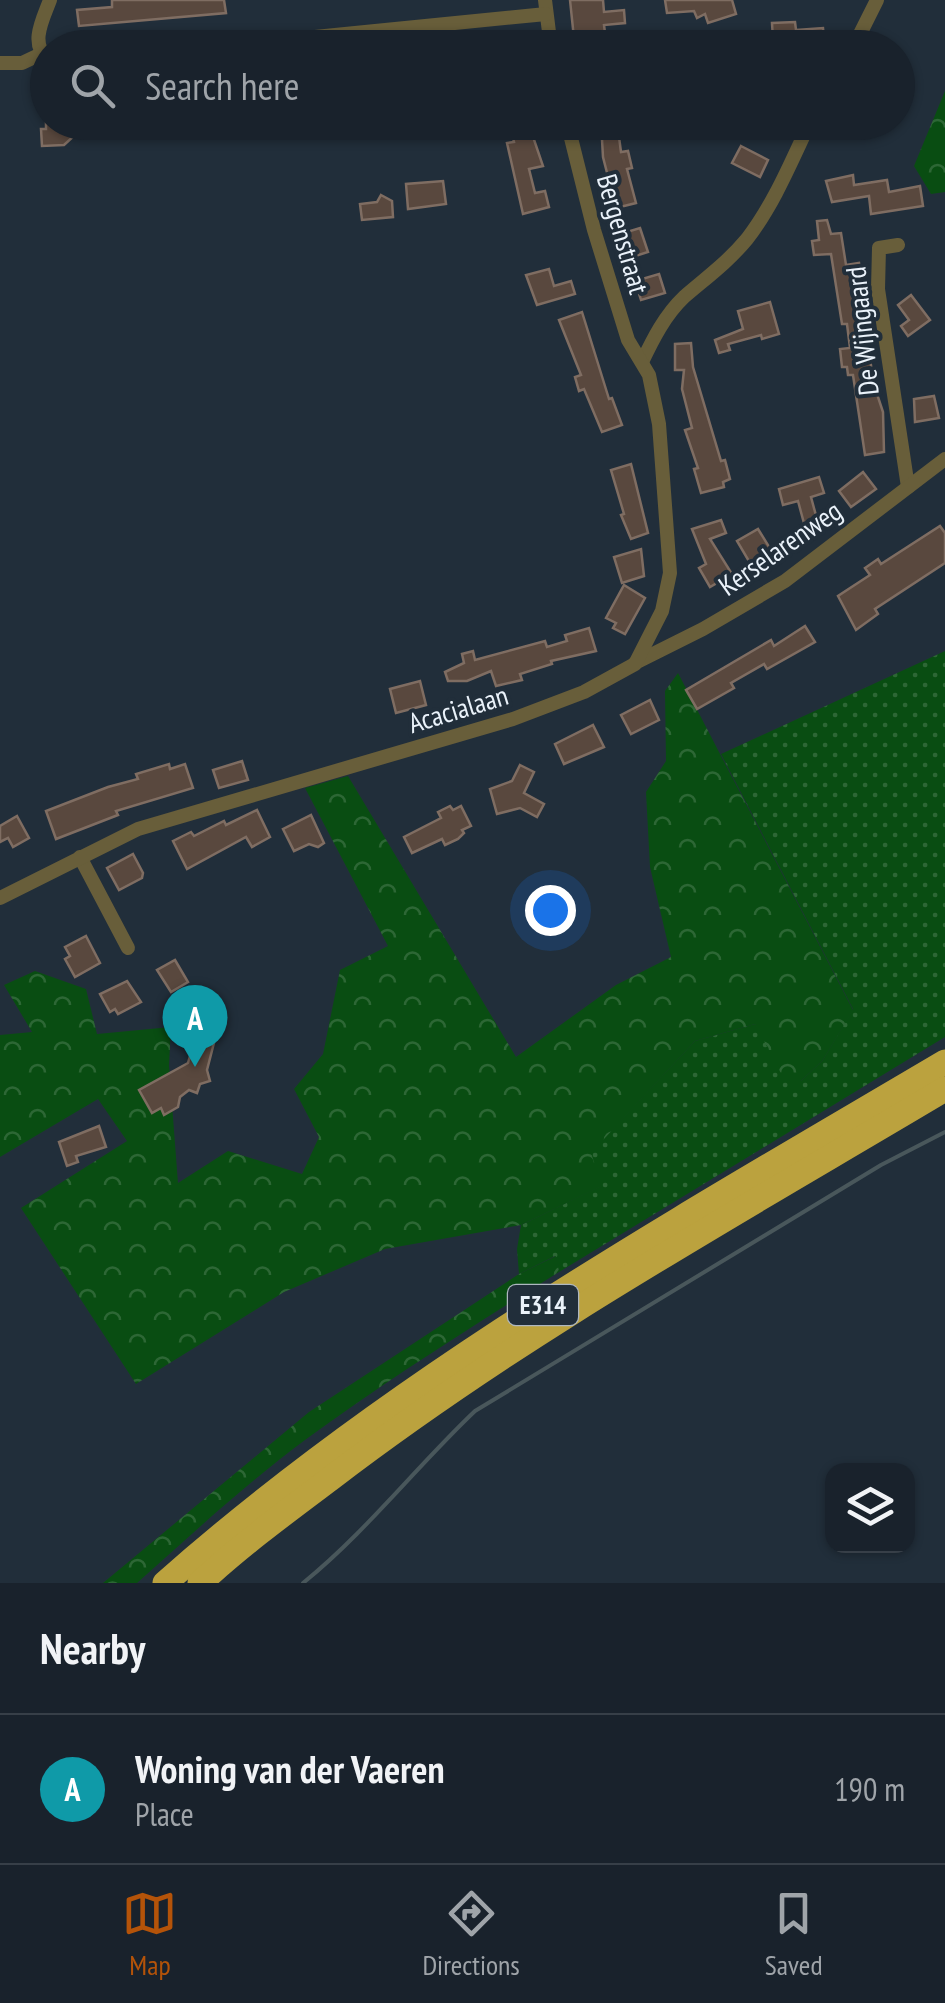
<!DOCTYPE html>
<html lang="en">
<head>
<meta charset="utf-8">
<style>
  body { margin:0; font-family:"PT Sans Narrow",sans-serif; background:#262f38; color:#f1f3f6 }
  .controls { position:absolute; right:30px; bottom:30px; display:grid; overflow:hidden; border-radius:20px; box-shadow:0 2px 8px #0004 }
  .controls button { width:90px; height:90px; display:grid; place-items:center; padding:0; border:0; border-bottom:2px solid #373f48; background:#19222c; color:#f1f3f6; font:50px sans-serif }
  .you { position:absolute; left:550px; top:910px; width:35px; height:35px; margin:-25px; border:8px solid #fff; border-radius:50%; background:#1a73e8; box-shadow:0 0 0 15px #1a73e833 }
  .badge { display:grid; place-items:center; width:65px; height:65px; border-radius:50%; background:#b45309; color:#fff; font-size:32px; font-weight:700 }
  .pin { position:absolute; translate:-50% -82px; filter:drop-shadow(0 2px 5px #0008) }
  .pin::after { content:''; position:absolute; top:52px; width:35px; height:30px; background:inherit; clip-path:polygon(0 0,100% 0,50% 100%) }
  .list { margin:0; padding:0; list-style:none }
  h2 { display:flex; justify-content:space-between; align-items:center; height:130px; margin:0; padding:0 40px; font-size:42px }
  h2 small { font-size:32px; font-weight:400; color:#9fa4a9 }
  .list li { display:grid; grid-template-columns:65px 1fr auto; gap:30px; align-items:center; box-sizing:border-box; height:150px; padding:0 40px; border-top:2px solid #373f48 }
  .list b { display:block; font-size:38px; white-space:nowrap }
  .list p { margin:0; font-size:32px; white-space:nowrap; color:#9fa4a9 }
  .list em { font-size:32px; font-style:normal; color:#9fa4a9 }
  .icon { flex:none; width:55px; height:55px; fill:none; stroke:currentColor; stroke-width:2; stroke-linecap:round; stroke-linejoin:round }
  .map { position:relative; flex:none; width:945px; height:1583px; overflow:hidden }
  .search { position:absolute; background:#19222c; box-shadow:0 2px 8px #0004; left:30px; right:30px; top:30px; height:110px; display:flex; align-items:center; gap:25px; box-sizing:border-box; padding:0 35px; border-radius:55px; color:#9fa4a9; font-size:38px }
  .sheet { height:280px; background:#19222c }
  nav { display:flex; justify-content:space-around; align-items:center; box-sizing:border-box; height:140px; border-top:2px solid #373f48; background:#19222c; font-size:28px; color:#9fa4a9 }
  nav a { display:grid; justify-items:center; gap:5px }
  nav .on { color:#b45309 }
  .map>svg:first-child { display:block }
  .grass { fill:url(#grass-dots) }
  .forest { fill:url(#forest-crowns) }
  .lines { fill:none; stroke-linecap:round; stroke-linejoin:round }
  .stream { stroke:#49575b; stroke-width:4 }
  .building { fill:#59483e; stroke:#7f6d62; stroke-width:2.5 }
  .minor { stroke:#685e3a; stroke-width:14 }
  .motorway { stroke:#bba23e; stroke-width:25 }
  .labels { text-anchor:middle; stroke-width:8; stroke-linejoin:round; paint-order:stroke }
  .shield { fill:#212e3a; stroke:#aeb7c0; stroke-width:2.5 }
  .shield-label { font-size:25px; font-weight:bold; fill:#eaf2fa }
  .street-label { font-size:28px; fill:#eaf2fa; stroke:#212e3a }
</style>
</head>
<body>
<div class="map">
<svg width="945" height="1583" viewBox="0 0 945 1583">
  <defs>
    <pattern id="grass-dots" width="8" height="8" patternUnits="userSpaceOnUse" patternTransform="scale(2.5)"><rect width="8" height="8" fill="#094d12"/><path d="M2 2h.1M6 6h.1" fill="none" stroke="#2d6735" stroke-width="1.8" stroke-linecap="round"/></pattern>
    <pattern id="forest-crowns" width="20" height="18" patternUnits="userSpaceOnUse" patternTransform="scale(2.5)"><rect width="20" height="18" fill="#094d12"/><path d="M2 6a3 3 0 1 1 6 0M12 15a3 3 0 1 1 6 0" fill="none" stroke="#2d6735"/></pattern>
  </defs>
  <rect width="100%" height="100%" fill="#212e3a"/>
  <path class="grass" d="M945,651V1037L559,1272L555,1256L519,1274L517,1249L521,1225L601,1186L590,1153L695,1041L755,1024L801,1081L823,1060L853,1009L721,754Z"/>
  <g class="forest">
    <path d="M945,91V192L931,194L914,166Z"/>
    <path d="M678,673L853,1010L823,1060L801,1081H785L755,1024L695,1041L591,1153L602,1186L521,1225L385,1249L284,1292L136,1384L21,1208L127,1141L98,1099L0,1157V1035L32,1032L4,985L35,971L86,989L97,1034L171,1027L169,1065L178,1183L228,1151L302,1174L319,1137L294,1089L323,1054L340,970L388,946L305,788L348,776L516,1057L616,985L671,957L650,867L646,792L666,761L665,691Z"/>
    <path d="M556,1256L559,1272C473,1326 387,1380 305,1440C246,1484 192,1534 137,1583H103L309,1412L519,1274Z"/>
  </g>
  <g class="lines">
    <path class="stream" d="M303,1583C366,1532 416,1467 475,1411L881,1165L945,1132"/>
  </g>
  <g class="building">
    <path d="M112,0H224L226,13L79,26L77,10L112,7Z"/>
    <path d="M570,0H603L604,12L624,10L625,23L604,25L607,48H575Z"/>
    <path d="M665,0H732L736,14L708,23L705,14L697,18L694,11L667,13Z"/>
    <path d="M795,22L796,30L823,28L825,48H788L787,40L773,41L772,23Z"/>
    <path d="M46,122H75V135L64,145L42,146L41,129H46Z"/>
    <path d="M509,122H528L543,166L529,169L535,193L545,191L549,207L523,214L507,143L514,142Z"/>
    <path d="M601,122H617L621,152L628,151L632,168L627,169L636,203L616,208L603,157Z"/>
    <path d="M741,146L768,160L760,177L732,163Z"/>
    <path d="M853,175L854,185L887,180L889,192L920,186L923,206L871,214L869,196L832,202L826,181Z"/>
    <path d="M443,181L446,204L408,209L406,184Z"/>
    <path d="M381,195L392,201L393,217L362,220L360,204L377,202Z"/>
    <path d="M827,220L831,234L841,233L846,265L859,263L874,358L870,359L874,385L883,412L884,452L865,455L853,375H848L847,367H842L840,349L850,348L847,324H842L831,254L814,255L812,241L819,240L817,221Z"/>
    <path d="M640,228L648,252L626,259L620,234Z"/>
    <path d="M549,269L554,286L571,281L575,294L537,305L526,275Z"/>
    <path d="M659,274L665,293L641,300L635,281Z"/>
    <path d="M911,295L930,320L908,336L901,326L909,320L898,305Z"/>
    <path d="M770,302L779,334L762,339L761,335L728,344L730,350L719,353L715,340L743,329L738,311Z"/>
    <path d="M582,312L609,399L612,398L622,425L602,432L584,389L579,391L575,377L581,375L559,320Z"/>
    <path d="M691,343L693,367L721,461L725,460L730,479L723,482L724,487L701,493L694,469L698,468L685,430L692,428L682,389L684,370H675V344Z"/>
    <path d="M934,396L939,418L915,422L914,399Z"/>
    <path d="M631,464L648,533L631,539L621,515L624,514L611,470Z"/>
    <path d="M863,472L876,489L851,507L839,491Z"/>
    <path d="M819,477L824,493L811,497L818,523L805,527L798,501L783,505L779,489Z"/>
    <path d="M721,520L726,533L710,539L732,574L710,587L699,568L706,564L692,529Z"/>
    <path d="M940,526L945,533V563L875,609L878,614L856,630L838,596L870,575L865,568L878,559L881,564Z"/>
    <path d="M758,529L771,550L750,563L737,541Z"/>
    <path d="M641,549L644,576L622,583L614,557Z"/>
    <path d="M624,585L645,598L625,634L613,628L616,623L606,618Z"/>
    <path d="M805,626L815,642L767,669L764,664L731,683L734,688L697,709L686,690L771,640L774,646Z"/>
    <path d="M589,628L596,651L551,661L552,664L520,674L522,680L496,686L491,671L467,681H448L445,672L464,663L462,654L473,651L475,660L545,641L547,647L567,641L565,635Z"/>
    <path d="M420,681L426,705L396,713L390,689Z"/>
    <path d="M650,700L659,720L631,734L621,715Z"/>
    <path d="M593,725L604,747L564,764L555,744Z"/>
    <path d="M242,761L248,780L219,788L213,770Z"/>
    <path d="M169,764L170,769L185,764L193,788L116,811L118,815L56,839L46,811L108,787L138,779L136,774Z"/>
    <path d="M520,765L534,772L524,793L544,804L537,817L520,808L497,814L490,789L512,781Z"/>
    <path d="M450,806L453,810L461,806L471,826L462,830L464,833L458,839L445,845L442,839L412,853L404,837L441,818L438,812Z"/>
    <path d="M257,810L270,837L252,847L246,837L187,869L173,841L191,832L194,836L224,821L226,825Z"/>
    <path d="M311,815L324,843L318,847L309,844L294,851L283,829Z"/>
    <path d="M17,816L29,838L13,847L8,838L0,842V826Z"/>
    <path d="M133,854L143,873L142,878L119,890L107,868Z"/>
    <path d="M86,936L100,963L75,977L65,959L70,956L65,947Z"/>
    <path d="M175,960L188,982L171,992L157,970Z"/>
    <path d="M127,981L141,1002L118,1014L115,1009L110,1012L100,994Z"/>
    <path d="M192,1020L206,1024L203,1035H216L207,1070L210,1081L200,1084L197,1093L189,1090L180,1097L178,1107L164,1115L161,1108L152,1113L139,1090L188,1063L192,1049L184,1046Z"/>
    <path d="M99,1126L106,1147L76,1156L78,1162L67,1166L59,1142Z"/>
  </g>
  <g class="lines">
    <g class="minor">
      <path d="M545,0L551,48"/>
      <path d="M205,48L546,14"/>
      <path d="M853,48L877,0"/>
      <path d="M48,59C29,44 43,19 50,0"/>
      <path d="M0,63H22L41,54"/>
      <path d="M898,245L879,248L878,289L908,487"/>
      <path d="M642,362C653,339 665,315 684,297C706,278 728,262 747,239C774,204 791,162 810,122"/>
      <path d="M635,663L703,629L785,581L945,459"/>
      <path d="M80,857L128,948"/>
      <path d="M0,898L138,829L513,719L584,692L635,664L662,611L670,573L659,424L649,375L628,340L594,230L567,122"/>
    </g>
    <g class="motorway">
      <path d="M165,1583C400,1375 676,1221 945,1062"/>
      <path d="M200,1583C241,1545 286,1512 330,1479C523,1331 737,1213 945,1089"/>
    </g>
  </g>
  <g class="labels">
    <rect class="shield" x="508" y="1285" width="70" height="40" rx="8"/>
    <g class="shield-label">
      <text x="543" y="1314">E314</text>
    </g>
    <g class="street-label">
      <text transform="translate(623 234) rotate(74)" y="10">Bergenstraat</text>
      <text transform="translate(862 331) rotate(-96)" y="10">De Wijngaard</text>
      <text transform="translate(780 548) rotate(-35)" y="10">Kerselarenweg</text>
      <text transform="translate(458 709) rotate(-17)" y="10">Acacialaan</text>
    </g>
  </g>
</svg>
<div class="controls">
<button><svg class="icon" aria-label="layers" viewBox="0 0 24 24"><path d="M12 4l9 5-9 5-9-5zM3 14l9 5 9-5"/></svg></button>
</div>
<div class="you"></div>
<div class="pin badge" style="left:195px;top:1067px;background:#0f9aa8">A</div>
<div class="search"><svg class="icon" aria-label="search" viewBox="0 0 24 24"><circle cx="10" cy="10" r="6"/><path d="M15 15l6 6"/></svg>Search here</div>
</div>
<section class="sheet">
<h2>Nearby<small></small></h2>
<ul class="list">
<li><span class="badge" style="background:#0f9aa8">A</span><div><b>Woning van der Vaeren</b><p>Place</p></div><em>190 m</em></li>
</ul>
</section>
<nav>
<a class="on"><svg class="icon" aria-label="map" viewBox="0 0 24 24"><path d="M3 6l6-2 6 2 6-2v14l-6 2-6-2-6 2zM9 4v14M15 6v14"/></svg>Map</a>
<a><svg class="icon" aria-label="directions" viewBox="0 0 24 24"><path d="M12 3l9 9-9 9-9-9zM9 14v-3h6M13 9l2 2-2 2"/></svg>Directions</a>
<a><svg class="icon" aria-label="saved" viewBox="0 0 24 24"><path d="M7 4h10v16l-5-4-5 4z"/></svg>Saved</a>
</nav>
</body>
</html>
